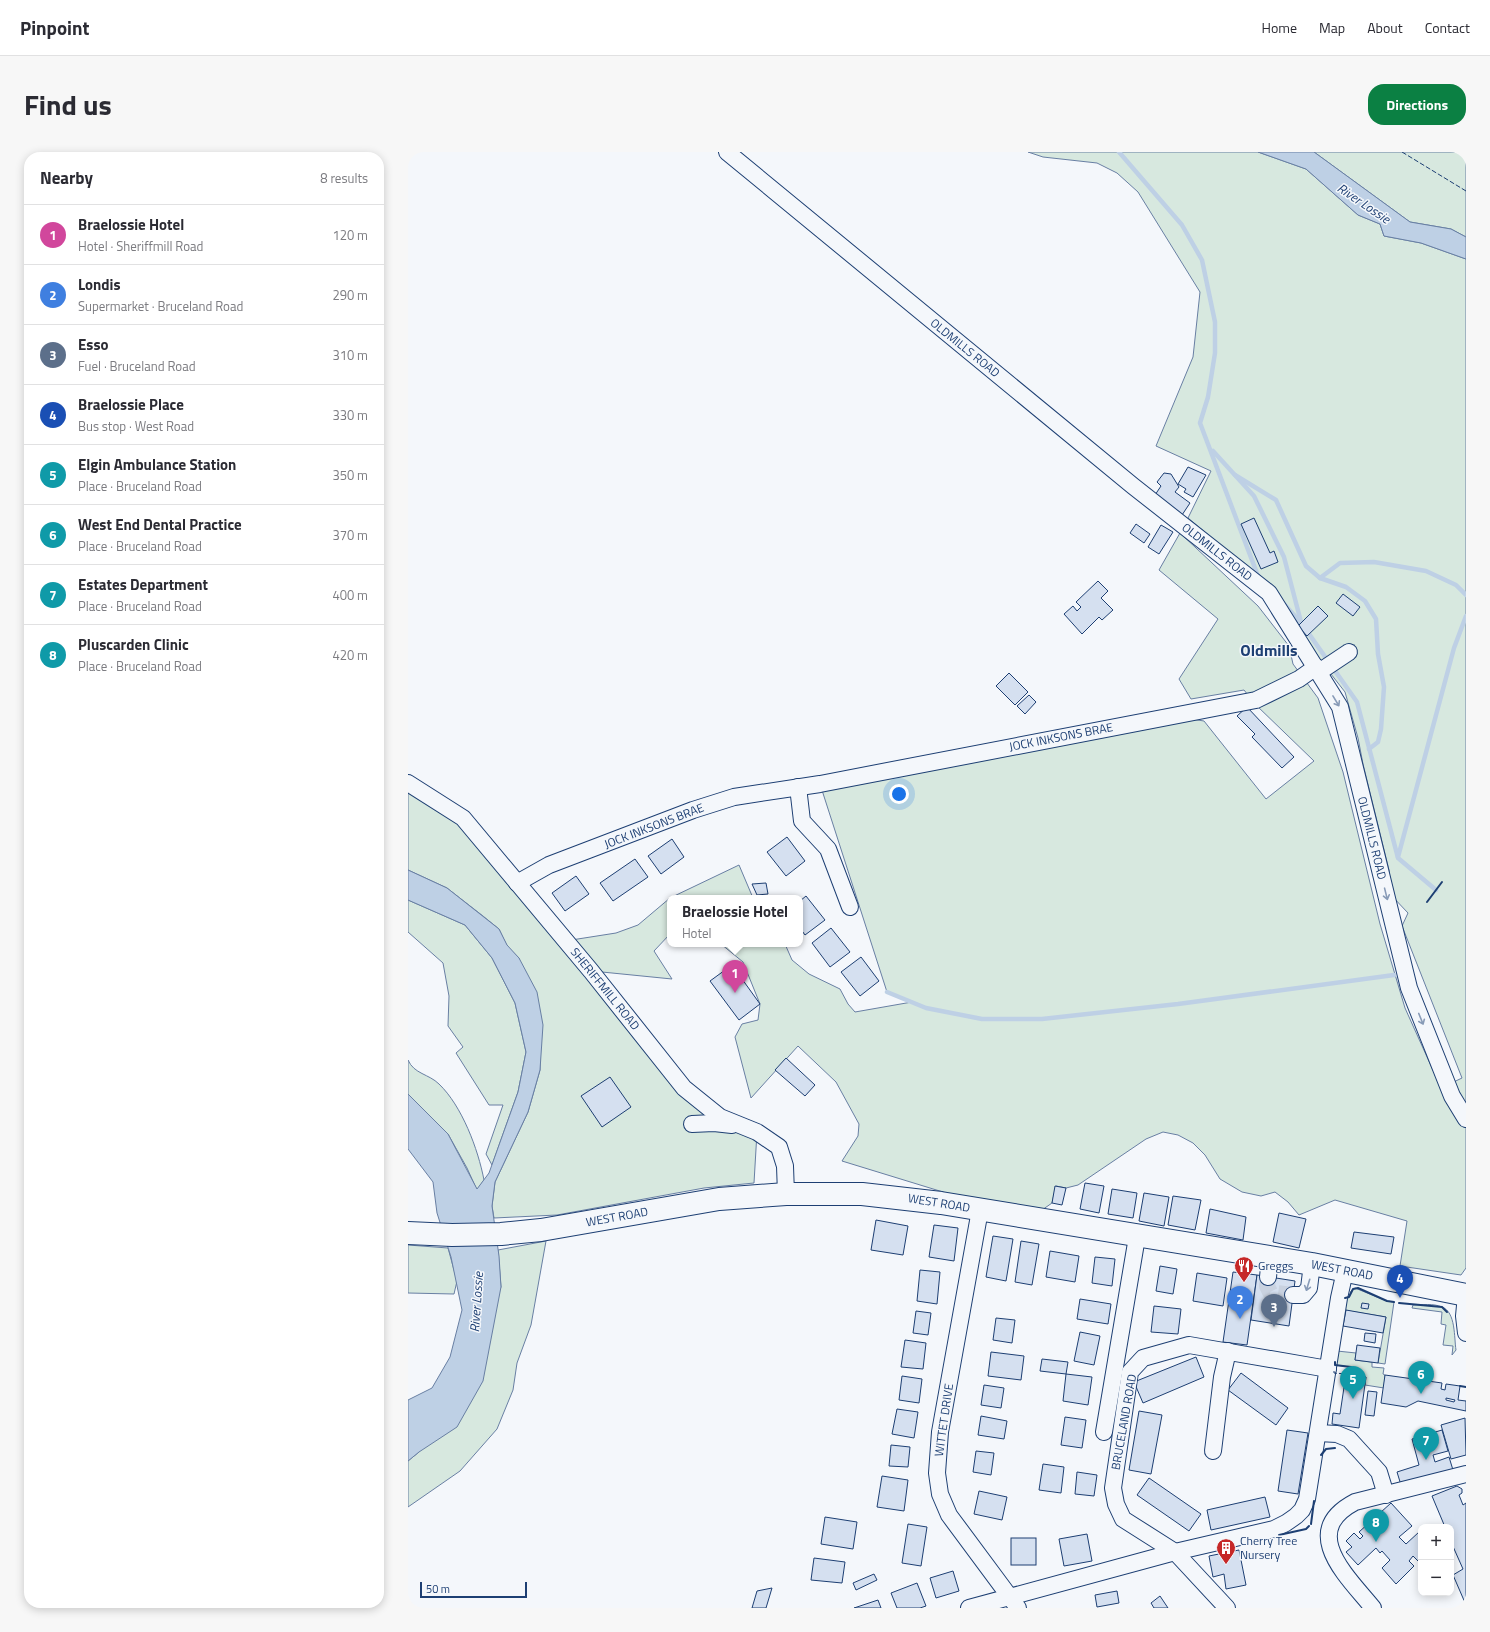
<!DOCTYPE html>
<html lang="en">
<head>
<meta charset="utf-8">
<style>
  body { margin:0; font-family:"Titillium Web",sans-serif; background:#f7f7f7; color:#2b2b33 }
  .controls { position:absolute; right:12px; bottom:12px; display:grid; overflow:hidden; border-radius:8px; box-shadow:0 2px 10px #0003 }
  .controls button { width:36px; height:36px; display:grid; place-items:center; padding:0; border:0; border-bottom:1px solid #e1e1e2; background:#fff; color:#2b2b33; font:20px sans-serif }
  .scale { position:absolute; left:12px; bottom:10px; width:107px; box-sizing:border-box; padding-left:4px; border:2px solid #1d3f73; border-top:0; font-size:11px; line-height:14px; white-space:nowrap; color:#1d3f73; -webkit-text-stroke:3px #f4f7fb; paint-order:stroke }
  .you { position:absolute; left:491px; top:642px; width:14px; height:14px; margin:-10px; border:3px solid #fff; border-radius:50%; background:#1a73e8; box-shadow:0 0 0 6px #1a73e833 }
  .badge { display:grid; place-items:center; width:26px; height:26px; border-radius:50%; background:#0b8043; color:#fff; font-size:13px; font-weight:700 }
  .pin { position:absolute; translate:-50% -33px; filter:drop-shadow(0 1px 2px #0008) }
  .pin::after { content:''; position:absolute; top:21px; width:14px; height:12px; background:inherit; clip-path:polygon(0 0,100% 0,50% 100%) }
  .popup { position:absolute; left:259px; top:743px; width:136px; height:52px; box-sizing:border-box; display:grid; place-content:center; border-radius:8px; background:#fff; filter:drop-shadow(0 1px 3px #0005); font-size:13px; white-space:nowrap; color:#7c7c81 }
  .popup b { font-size:15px; color:#2b2b33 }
  .popup::after { content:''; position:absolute; left:50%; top:100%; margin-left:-8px; border:8px solid transparent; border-top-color:#fff }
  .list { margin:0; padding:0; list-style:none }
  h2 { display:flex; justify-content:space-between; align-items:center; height:52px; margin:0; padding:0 16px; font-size:17px }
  h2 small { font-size:13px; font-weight:400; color:#7c7c81 }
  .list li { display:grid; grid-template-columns:26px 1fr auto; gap:12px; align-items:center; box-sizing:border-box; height:60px; padding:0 16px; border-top:1px solid #e1e1e2 }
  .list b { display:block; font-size:15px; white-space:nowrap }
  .list p { margin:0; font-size:13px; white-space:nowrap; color:#7c7c81 }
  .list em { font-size:13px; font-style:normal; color:#7c7c81 }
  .map { position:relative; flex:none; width:1058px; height:1456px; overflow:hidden; border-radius:16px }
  header { display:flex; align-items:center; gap:24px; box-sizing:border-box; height:56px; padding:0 20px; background:#fff; border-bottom:1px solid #e1e1e2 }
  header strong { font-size:19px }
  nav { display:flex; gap:22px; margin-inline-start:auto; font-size:14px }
  .intro { display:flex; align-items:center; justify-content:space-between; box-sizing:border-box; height:96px; padding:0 24px }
  h1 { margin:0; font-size:28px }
  .button { padding:10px 18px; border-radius:16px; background:#0b8043; color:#fff; font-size:14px; font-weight:700 }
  main { display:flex; gap:24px; padding:0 24px }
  aside { flex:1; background:#fff; border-radius:16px; box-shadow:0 2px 10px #0003 }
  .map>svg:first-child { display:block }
  .green { fill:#d7e8df; stroke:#687fa3 }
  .water { fill:#bed0e5; stroke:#687fa3 }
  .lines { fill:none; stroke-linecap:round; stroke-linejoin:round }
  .stream { stroke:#bed0e5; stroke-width:4.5 }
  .building { fill:#d5e0f0; stroke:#1d3f73; fill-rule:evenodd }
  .minor-tunnel { stroke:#c9d2e0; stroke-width:16; stroke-dasharray:16 8; stroke-linecap:butt }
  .minor-casing { stroke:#1d3f73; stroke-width:18 }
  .highway-casing { stroke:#1d3f73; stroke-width:24 }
  .minor { stroke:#f4f7fb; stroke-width:16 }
  .highway { stroke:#f4f7fb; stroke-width:22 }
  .fence { stroke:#1d3f73; stroke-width:1; stroke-dasharray:5 2; stroke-linecap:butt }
  .wall { stroke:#1d3f73; stroke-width:2 }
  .oneway { stroke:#889bb7 }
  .labels { text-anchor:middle; stroke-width:3; stroke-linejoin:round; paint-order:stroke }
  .street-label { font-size:12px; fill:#1d3f73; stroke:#f4f7fb }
  .poi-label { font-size:12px; fill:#1d3f73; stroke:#f4f7fb; text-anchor:start }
  .water-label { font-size:13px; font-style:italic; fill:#1d3f73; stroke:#f4f7fb }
  .district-label { font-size:16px; font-weight:bold; fill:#1d3f73; stroke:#f4f7fb }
</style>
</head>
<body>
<header>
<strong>Pinpoint</strong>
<nav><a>Home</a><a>Map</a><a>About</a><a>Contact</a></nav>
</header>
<div class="intro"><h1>Find us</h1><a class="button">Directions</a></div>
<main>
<aside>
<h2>Nearby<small>8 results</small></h2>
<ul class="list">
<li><span class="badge" style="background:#d1479c">1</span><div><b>Braelossie Hotel</b><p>Hotel · Sheriffmill Road</p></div><em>120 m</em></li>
<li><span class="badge" style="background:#3f7fe0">2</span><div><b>Londis</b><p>Supermarket · Bruceland Road</p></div><em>290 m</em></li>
<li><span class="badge" style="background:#5c6f8a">3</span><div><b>Esso</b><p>Fuel · Bruceland Road</p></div><em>310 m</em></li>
<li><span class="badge" style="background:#1a4fb4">4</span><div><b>Braelossie Place</b><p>Bus stop · West Road</p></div><em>330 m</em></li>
<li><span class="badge" style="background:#0f9aa8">5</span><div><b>Elgin Ambulance Station</b><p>Place · Bruceland Road</p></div><em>350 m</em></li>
<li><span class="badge" style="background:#0f9aa8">6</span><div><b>West End Dental Practice</b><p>Place · Bruceland Road</p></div><em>370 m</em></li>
<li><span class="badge" style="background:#0f9aa8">7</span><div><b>Estates Department</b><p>Place · Bruceland Road</p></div><em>400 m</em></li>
<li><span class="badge" style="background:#0f9aa8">8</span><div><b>Pluscarden Clinic</b><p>Place · Bruceland Road</p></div><em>420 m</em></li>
</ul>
</aside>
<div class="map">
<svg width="1058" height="1456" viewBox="0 0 1058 1456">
  <rect width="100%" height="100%" fill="#f4f7fb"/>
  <g class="green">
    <path d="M620,0H850L898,17L950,63L972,72L976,84L1013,91L1058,107V1116L1053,1123L992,1114L999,1069L927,1048L891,1063L880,1050L867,1040L853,1044L834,1040L812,1027L797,1003L785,991L770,983L755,980L738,987L670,1033L658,1036L648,1034L644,1051L634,1058L548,1044L434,1009L450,984L451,972L428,930L390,894L343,946L327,885L334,872L350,868L352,852L335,810L313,792H377L384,808L401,822L432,837L440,852L447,860L504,850L479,840L412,632L764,564L796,569L858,647L906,609L848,553L836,538L783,547L771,527L810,467L751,418L772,381L850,454L881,494L885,512L910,546L935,620L972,772L997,856L1033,936L1054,926L994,774L1000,761L983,743L981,718L955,612L950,586L937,540L840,416L780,366L803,319L748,294L785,205L792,140L730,40L709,21L689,11L635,5Z"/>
    <path d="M906,0H1058V85L1043,77L1002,70Z"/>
    <path d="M0,630L55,666L157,789L208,781L230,773L262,746V782L246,799L264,827L184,819L276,936L349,980L346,1031L296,1036L149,1063L86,1066L84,1054L87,1030L120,960L132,918V901L111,806L99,794L91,777L75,764L39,736L0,718Z"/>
    <path d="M331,713L345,746H262Z"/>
    <path d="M0,748L57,773L84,806L107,851L118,900L110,940L84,1013L78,1002L95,953H81L48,901L55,895L40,874L41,844L35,811L0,780Z"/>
    <path d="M0,908C6,922 21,922 31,932C54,954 70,997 76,1028L69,1038L59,1016L40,982L0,942Z"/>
    <path d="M138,1089L123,1173L109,1211L105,1238L89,1277L52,1319L0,1355V1309L11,1300L93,1135L90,1098Z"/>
    <path d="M0,1093L40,1096L49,1129L46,1142L0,1141Z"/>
    <path d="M947,1136L979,1149L986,1150L977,1212L970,1211L978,1165L935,1158L937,1145H941L943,1139Z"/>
    <path d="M1005,1153C1014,1153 1025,1151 1034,1155C1048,1160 1046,1186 1048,1198L1044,1203L1045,1194L1035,1193L1038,1173L1033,1172L1034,1160L1004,1156Z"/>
    <path d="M929,1199L948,1201L947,1208L964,1210V1215L976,1216L975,1222L977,1223L976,1236L957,1233L958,1225L942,1223V1215L927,1213Z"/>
  </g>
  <g class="water">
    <path d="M850,0H906L1002,70L1043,77L1058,85V107L1013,91L976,84L972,72L950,63L898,17Z"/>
    <path d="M0,718L39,736L91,777L99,793L111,806L129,840L135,873L132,918L120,960L87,1030L84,1054L91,1104L93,1135L75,1229L49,1275L11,1300L0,1309V1248L24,1236L42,1205L54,1158L43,1105L29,1061L25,1030L0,997V942L40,982L69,1037L81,1021L110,940L118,900L107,851L84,806L57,773L0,748Z"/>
  </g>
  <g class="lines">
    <g class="stream">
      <path d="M711,0L774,73L794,108L807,170V201L800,245L792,271L850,424"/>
      <path d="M805,299L846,344L876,405L893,470"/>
      <path d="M827,323L868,348L898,414L912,426L938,435L957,449L968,467L970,502L976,535L973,577L970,590L961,597"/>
      <path d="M912,426L932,411L966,410L1018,419L1048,433L1058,443"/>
      <path d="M877,453L894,472L949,550L990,706L1028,738"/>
      <path d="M990,705L1046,496L1058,464"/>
      <path d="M479,840L518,856L574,867H634L770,852L986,823"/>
    </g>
  </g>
  <g class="building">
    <path d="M780,315L798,323L785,345L776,340L778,337L770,332Z"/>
    <path d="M756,321L763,322L771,335L767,340L782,351L774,363L747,343L753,334L749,330Z"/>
    <path d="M846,366L862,401L866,399L870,410L853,417L833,372Z"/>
    <path d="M728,372L742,382L736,391L722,381Z"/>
    <path d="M753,373L765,380L751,402L740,395Z"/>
    <path d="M690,429L700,439L693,446L705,458L694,468L691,465L674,482L656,462L665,454L669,459L673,455L668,450Z"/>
    <path d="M935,442L952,455L945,464L928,451Z"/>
    <path d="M910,454L920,464L899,484L890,474Z"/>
    <path d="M601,521L620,540L607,553L588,534Z"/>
    <path d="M621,543L628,550L617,562L609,554Z"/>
    <path d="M839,555L886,605L874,616L844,585L847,582L829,564Z"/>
    <path d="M379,685L397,709L378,724L359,700Z"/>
    <path d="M264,687L276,705L253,722L240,704Z"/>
    <path d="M227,707L240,725L205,749L192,731Z"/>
    <path d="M168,724L181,742L157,759L144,741Z"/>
    <path d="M358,731L360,742L349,743L344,732Z"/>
    <path d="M398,744L417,768L397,783L392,776V749Z"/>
    <path d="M423,776L442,800L422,815L404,791Z"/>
    <path d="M453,805L471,829L452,844L433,820Z"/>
    <path d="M324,813L352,852L331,868L302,829Z"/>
    <path d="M378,906L407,933L397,944L367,918Z"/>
    <path d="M202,925L223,955L194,975L173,944Z"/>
    <path d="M677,1031L696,1034L691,1061L672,1057Z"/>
    <path d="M647,1034L658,1036L654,1053L644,1051Z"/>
    <path d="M704,1037L729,1041L725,1066L700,1062Z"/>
    <path d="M736,1041L761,1045L756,1074L731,1069Z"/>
    <path d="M765,1044L793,1048L787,1078L760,1073Z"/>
    <path d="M802,1057L838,1065L835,1088L798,1081Z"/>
    <path d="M871,1061L898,1067L891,1096L865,1090Z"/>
    <path d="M468,1068L500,1074L495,1103L463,1098Z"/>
    <path d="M526,1073L550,1076L546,1109L521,1105Z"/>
    <path d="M946,1080L986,1085L983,1102L943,1096Z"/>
    <path d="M585,1084L605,1087L598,1129L578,1125Z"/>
    <path d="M613,1089L631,1092L624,1133L607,1130Z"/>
    <path d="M642,1099L671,1104L667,1130L638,1125Z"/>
    <path d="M687,1105L707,1107L704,1134L684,1131Z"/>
    <path d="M752,1114L769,1117L765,1142L748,1139Z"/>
    <path d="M512,1118L532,1120L529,1152L509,1149Z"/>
    <path d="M825,1120L849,1123L839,1193L815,1190Z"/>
    <path d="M789,1121L819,1126L815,1154L785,1149Z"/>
    <path d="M849,1123L887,1129L881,1174L843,1168Z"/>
    <path d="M672,1147L703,1152L700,1172L669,1167Z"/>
    <path d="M954,1151L961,1152L960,1157L953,1156Z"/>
    <path d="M746,1154L773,1157L770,1182L743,1180Z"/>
    <path d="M938,1158L978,1165L975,1181L935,1174Z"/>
    <path d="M508,1159L523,1161L520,1183L505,1181Z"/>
    <path d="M588,1166L607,1168L604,1191L585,1188Z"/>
    <path d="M672,1180L692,1184L686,1213L666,1209Z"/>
    <path d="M957,1181L968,1182L967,1191L956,1189Z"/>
    <path d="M497,1188L518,1191L515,1217L493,1215Z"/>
    <path d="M949,1193L972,1196L970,1211L947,1208Z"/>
    <path d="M583,1200L616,1204L613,1228L580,1224Z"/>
    <path d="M788,1205L796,1225L735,1251L726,1230Z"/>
    <path d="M634,1207L660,1210L658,1222L632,1219Z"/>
    <path d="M833,1221L880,1256L868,1273L820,1238Z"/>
    <path d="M658,1222L684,1225L680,1253L655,1249Z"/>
    <path d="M938,1222L958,1225L951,1276L924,1272L925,1261L932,1262Z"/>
    <path d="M977,1223L1034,1231L1033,1237L1037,1238L1038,1232L1052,1234L1050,1248L1058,1249V1259L1010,1249L998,1255L973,1251ZM1038,1246L1047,1248L1046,1250L1038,1248Z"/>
    <path d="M494,1224L514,1227L511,1251L491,1248Z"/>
    <path d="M576,1233L596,1236L593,1256L573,1253Z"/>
    <path d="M960,1239L969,1240L966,1264L957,1263Z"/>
    <path d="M489,1257L510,1260L506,1286L484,1282Z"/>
    <path d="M731,1259L754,1263L743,1322L721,1318Z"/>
    <path d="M573,1264L599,1269L596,1287L570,1283Z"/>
    <path d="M657,1265L678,1268L674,1296L653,1293Z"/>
    <path d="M1057,1266L1058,1303L1043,1307L1033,1273Z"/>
    <path d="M879,1278L900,1281L890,1342L870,1339Z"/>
    <path d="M1034,1278L1040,1299L1025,1303L1027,1310L1041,1305L1045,1318L993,1333L989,1320L1011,1313L1004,1287Z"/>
    <path d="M483,1293L502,1295L500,1315L481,1314Z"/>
    <path d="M568,1299L586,1301L583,1323L565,1320Z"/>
    <path d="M635,1312L656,1315L653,1341L631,1338Z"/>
    <path d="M669,1320L689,1323L686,1344L667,1342Z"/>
    <path d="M474,1324L500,1328L496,1359L469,1355Z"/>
    <path d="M741,1326L793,1362L781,1379L729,1343Z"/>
    <path d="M1049,1334L1054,1337V1341L1051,1343L1055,1353L1058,1351V1453L1045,1423L1055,1417L1043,1390V1375H1037L1024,1344Z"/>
    <path d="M571,1339L599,1345L594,1368L566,1362Z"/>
    <path d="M857,1345L862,1365L803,1378L799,1358Z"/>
    <path d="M983,1351L1004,1374L991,1385L998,1392L1011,1380L1013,1382V1412L1005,1404L1001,1409L1006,1414L988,1432L974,1416L982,1408L974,1399L972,1401L968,1396L950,1413L938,1400L944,1395L938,1389L946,1381L952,1387L955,1384L951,1380Z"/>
    <path d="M417,1365L449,1370L445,1397L413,1392Z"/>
    <path d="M500,1372L519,1375L513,1414L494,1411Z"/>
    <path d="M679,1382L684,1409L656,1414L651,1387Z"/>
    <rect x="603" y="1386" width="25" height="27"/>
    <path d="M831,1398L838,1433L818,1437L816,1422L805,1425L801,1404Z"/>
    <path d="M406,1406L437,1410L434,1431L403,1428Z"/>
    <path d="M545,1419L551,1439L528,1446L522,1426Z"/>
    <path d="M466,1422L469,1428L448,1438L445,1431Z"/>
    <path d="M509,1431L518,1454L512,1456H489L483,1441Z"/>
    <path d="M364,1436L358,1456H344L349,1439Z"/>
    <path d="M709,1439L711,1451L689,1455L687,1443Z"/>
    <path d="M752,1444L760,1456H746L743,1451Z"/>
    <path d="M470,1448L473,1456H446Z"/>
  </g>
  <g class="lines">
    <path class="minor-tunnel" d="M860,1125L859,1134L862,1140L885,1143"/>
    <defs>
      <g id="minor">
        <path d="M319,0L725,334L861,441L932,555L1001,836L1044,944L1058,967"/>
        <path d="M911,520L941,500"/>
        <path d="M0,631L55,666L183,819L276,936L312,965L349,980L371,995L377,1014L378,1042"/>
        <path d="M390,635L394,669L420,697L442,755"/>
        <path d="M109,731L141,713L285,658L326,645L412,632L848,548L891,527L908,515"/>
        <path d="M284,972L306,971L324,973"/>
        <path d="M572,1058L532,1280L529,1321L532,1342L541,1363L610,1456"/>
        <path d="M860,1125L862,1106"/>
        <path d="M885,1143H895L901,1136L904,1112"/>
        <path d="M1058,1143L1056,1164L1058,1181"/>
        <path d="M696,1280L729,1085"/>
        <path d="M910,1281L929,1282L941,1287L971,1320L978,1343"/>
        <path d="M805,1299L814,1225L820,1199"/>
        <path d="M561,1456L767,1400L866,1377L878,1371L888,1364L894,1358L899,1347L931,1146L937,1119"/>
        <path d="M819,1456L767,1400L715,1367L708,1352L705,1336L722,1220L735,1206L781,1193L920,1217"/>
        <path d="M965,1456C940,1425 890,1380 947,1350L1058,1322"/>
      </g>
      <path id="highway" d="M0,1081L44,1083L93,1082L133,1078L311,1047L378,1042H454L533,1051L904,1112L1058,1143"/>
    </defs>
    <use href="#minor" class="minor-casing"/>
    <use href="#highway" class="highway-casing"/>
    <use href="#minor" class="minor"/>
    <use href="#highway" class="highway"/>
    <g class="fence">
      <path d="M994,0L1058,39"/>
      <path d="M926,1219V1221L938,1222"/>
    </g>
    <g class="wall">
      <path d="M1019,750L1034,730"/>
      <path d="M937,1146L941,1145L945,1137L950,1136L979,1149L986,1150"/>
      <path d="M991,1151L1034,1155L1039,1160"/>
      <path d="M927,1210V1213L943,1215L942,1223"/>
      <path d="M1052,1234L1058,1235"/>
      <path d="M913,1303L918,1297L927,1296"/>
      <path d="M903,1372L906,1349"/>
      <path d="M871,1383L898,1377L901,1374"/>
    </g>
  </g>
  <defs><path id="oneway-shaft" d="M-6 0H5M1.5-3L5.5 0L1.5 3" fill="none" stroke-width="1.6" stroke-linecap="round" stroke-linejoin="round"/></defs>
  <g class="oneway">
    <use href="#oneway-shaft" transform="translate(928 549) rotate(59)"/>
    <use href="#oneway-shaft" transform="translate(978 742) rotate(76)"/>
    <use href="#oneway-shaft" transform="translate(1013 867) rotate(68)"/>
    <use href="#oneway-shaft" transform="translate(900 1133) rotate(107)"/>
  </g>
  <defs>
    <symbol id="restaurant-pin" viewBox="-11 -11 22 30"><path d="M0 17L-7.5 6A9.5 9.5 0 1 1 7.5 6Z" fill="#c62828" stroke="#f4f7fb"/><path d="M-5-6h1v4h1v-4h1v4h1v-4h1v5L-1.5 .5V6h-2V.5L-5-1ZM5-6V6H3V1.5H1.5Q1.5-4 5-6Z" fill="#fff"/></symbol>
    <symbol id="building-pin" viewBox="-11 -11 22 30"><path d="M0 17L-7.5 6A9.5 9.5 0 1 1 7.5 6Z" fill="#c62828" stroke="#f4f7fb"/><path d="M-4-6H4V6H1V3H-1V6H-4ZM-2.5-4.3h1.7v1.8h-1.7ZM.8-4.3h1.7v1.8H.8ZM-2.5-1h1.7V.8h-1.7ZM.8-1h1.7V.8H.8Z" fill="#fff"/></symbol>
  </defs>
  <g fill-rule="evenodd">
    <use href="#restaurant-pin" x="825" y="1103" width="22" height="30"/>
    <use href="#building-pin" x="807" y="1385" width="22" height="30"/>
  </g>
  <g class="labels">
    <g class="street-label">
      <text transform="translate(557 196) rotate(39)" y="4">OLDMILLS ROAD</text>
      <text transform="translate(809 400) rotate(38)" y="4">OLDMILLS ROAD</text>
      <text transform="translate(653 585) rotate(-11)" y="4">JOCK INKSONS BRAE</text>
      <text transform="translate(246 674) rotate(-21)" y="4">JOCK INKSONS BRAE</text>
      <text transform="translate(964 686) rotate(76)" y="4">OLDMILLS ROAD</text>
      <text transform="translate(197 837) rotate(51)" y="4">SHERIFFMILL ROAD</text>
      <text transform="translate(531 1051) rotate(9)" y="4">WEST ROAD</text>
      <text transform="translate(209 1065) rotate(-10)" y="4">WEST ROAD</text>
      <text transform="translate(934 1118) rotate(11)" y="4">WEST ROAD</text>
      <text transform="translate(536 1268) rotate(-82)" y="4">WITTET DRIVE</text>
      <text transform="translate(716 1270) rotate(-80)" y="4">BRUCELAND ROAD</text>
    </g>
    <g class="poi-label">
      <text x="850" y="1118">Greggs</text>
      <text x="832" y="1393">Cherry Tree<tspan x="832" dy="14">Nursery</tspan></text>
    </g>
    <g class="water-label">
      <text transform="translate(956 51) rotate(34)" y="5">River Lossie</text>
      <text transform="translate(68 1150) rotate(-86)" y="5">River Lossie</text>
    </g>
    <g class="district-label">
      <text x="861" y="504">Oldmills</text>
    </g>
  </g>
</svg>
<div class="controls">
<button>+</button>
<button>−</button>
</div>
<div class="scale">50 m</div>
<div class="you"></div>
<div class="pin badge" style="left:327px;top:841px;background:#d1479c">1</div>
<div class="popup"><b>Braelossie Hotel</b>Hotel</div>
<div class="pin badge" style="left:832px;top:1167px;background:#3f7fe0">2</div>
<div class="pin badge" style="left:866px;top:1175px;background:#5c6f8a">3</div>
<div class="pin badge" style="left:992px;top:1146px;background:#1a4fb4">4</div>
<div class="pin badge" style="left:945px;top:1247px;background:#0f9aa8">5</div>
<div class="pin badge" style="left:1013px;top:1242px;background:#0f9aa8">6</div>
<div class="pin badge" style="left:1018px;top:1308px;background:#0f9aa8">7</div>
<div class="pin badge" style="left:968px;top:1390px;background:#0f9aa8">8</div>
</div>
</main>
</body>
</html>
